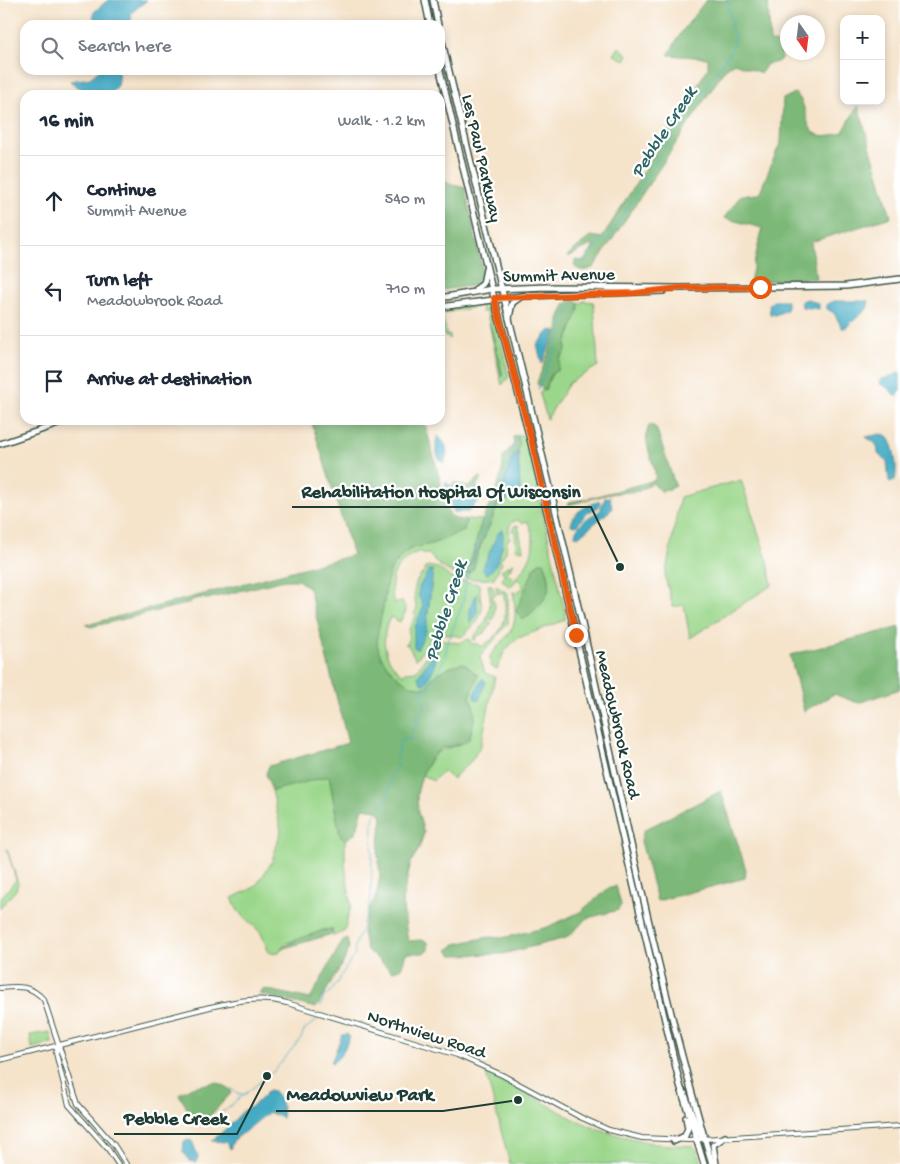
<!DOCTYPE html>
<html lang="en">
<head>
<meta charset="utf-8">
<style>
  body { margin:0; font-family:"Gochi Hand",sans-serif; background:#f6f6f7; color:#1f2937 }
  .controls { position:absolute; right:15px; top:15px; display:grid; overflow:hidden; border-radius:10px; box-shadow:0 2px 8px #0003 }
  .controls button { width:45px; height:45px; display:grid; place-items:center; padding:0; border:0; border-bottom:1px solid #e0e1e3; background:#fff; color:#1f2937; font:25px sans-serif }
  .compass { position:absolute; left:780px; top:15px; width:45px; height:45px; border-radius:50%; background:#fff; box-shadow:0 2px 8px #0003; rotate:166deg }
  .stop { position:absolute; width:15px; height:15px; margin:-11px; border:4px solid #ea580c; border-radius:50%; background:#fff }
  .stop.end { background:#ea580c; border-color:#fff; box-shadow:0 1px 5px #0008 }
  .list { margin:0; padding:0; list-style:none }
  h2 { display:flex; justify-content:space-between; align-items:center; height:65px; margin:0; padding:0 20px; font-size:21px }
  h2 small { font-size:16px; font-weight:400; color:#747a83 }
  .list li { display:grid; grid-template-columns:32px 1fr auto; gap:15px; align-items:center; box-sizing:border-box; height:90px; padding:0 20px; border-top:1px solid #e0e1e3 }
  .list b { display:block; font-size:19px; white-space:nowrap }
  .list p { margin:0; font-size:16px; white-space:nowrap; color:#747a83 }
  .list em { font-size:16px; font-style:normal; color:#747a83 }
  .icon { flex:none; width:28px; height:28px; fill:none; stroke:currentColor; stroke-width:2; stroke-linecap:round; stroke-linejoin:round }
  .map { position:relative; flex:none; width:900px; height:1164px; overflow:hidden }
  .search { position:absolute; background:#fff; box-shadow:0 2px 8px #0003; left:20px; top:20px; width:425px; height:55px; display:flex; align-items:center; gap:12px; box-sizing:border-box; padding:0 18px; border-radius:15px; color:#747a83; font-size:19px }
  .panel { position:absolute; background:#fff; box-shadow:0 2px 8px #0003; left:20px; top:90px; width:425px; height:335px; border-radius:15px }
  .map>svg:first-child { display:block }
  .green { fill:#9bd78b; stroke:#5d8a60; fill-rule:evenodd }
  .forest { fill:#7cb877; stroke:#4e7a56 }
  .water { fill:#45abc4; stroke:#32747c }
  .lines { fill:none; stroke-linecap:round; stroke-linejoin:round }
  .stream { stroke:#45abc4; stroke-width:1 }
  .minor-casing { stroke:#3f564a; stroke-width:6 }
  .major-casing { stroke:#3f564a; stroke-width:8 }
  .minor { stroke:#fff; stroke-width:4 }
  .major { stroke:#fff; stroke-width:5 }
  .route { stroke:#ea580c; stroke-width:6 }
  .labels { text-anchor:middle; stroke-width:4.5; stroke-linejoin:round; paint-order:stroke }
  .street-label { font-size:18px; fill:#1f3d34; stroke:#fff }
  .water-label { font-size:19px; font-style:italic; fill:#2c6466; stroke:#fff }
  .leader { fill:none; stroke:#1f3d34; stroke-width:2 }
  .callout-dot { fill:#1f3d34; stroke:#fff; stroke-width:2 }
  .callout-label { font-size:19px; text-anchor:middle; font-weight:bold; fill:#1f3d34; stroke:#fff; stroke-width:4.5; stroke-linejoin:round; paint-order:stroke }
</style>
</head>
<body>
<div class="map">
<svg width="900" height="1164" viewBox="0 0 900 1164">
  <rect width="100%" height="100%" fill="#fff"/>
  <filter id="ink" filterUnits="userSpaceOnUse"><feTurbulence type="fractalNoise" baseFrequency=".02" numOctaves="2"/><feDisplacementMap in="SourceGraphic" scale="10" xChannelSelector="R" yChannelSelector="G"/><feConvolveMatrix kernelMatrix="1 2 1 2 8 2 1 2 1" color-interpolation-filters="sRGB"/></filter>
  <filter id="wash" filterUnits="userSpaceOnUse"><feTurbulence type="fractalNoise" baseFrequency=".0096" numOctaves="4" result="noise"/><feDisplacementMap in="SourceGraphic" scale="20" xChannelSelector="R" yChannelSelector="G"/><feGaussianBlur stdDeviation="1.12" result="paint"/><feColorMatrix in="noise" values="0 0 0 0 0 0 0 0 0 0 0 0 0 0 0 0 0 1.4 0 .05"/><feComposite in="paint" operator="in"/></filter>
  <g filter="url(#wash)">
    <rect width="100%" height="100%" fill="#f5e3ca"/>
    <g class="green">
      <path d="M619,47L628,55L625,60L614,55Z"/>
      <path d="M584,301L593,302L594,305L598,366L569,383L547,419L540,394L542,389L545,390C551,375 558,362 566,350V344L579,304Z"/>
      <path d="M486,302L494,312L509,377L502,385L500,377L503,375L488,318L486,312H482L481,306L444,313L442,316L447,336L450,335V339L440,333V309Z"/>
      <path d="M525,434L565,612V620L516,639L504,652L497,669L491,666L490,656C512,628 519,631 513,591L515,594L524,587L518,579L510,587L502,580L504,574L501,570L514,563L507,573L514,579C532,563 539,542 527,521L522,523L517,520L511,523L509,528L510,539L507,540L506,552L500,560L502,563L494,578C469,583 444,574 429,554H422L420,551C396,563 387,576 394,603L403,602L406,611L400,622L390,617C380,640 383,659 403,675L405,672L416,671L439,639L458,643L469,639L472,644H479L481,647C504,633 509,618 503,592L497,594L496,586L508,593V623L480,657L485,673L495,677L481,745L472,760L452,779L443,771L433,781L422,775C439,741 442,755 469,739C473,725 478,711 470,697L478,675C464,679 427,692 414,688C407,685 398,677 393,672C367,646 379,632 384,602C386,583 387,571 401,557C411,546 418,547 431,544C442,541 452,534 463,531L467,519L483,520L469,565V574L499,503L501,504L520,491L518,436ZM544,562C556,592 547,594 528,615L521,602L534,569Z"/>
      <path d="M741,480L768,562L772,585L690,638L684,605L673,607L665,577L680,497Z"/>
      <path d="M518,525L523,550L516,549L515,531H512L514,526Z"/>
      <path d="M429,566L438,568L451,578L479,584L482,610L477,622L462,637L442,633L434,635L416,660L408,645L405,644L408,643L409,629L416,616L414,614L417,609C413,593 412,583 425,571L424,569Z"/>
      <path d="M488,585H492L495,595L492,596L495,606L493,620L489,618L488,621L492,623L485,632L475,638V641L473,637C489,622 493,606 488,585Z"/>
      <path d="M329,776L340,835L345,840V864L351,906L344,932L333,936L332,929L322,930L312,936L285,943L279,952L269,953L261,933L238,911L232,898L255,887L272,862L281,831L272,790Z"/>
      <path d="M7,849L18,883L16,890L0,908V899L16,880Z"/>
      <path d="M50,1032L52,1043L32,1048L30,1035Z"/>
      <path d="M485,1070L574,1119L602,1131L655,1144L693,1146L698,1151L702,1164H510Z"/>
    </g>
    <g class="forest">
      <path d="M706,0H768L770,42L784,43C779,57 787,62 767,64L761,73L734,63L725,69L594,267C587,271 580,272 574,266L575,260L585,261L593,248V244L568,257L567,256L591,236L602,238L708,68V58L668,55L681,33Z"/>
      <path d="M795,93C814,108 796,148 843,132L858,105L891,217L811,242L816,278L750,282L762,228L724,218L741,195L759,194L781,141L783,99Z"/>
      <path d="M440,178L449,184L465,188L482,269L481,283L476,285L443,290L442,289Z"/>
      <path d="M575,301L579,302V309L566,344V350L560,359L558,370L551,374L545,390L537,384L538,380L559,327V319L566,303Z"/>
      <path d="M488,317L500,360L502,377H500Z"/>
      <path d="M311,420H424L449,514L455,519L466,520L464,531C453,534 442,541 431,544C417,548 413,544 401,557C386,572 387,582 384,602C379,635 367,647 396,675C405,683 414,688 426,687C434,673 447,667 463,663L478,675L470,697C478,711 473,725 469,739L461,744L442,748L431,757L422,775L417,794L418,812L424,833L419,849L411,862L402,901L408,941L421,940L428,942V950L423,953H406L401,969L392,971L367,950L363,933L366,916L376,896L380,877L378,854L382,816L377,810L363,808L356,833L345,840L340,835L329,776L272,791L266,774L269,766L348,743L309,588L298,580H284L207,599L200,598L192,600L190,603L91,627L86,625L353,555Z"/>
      <path d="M650,424L655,427L658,433L675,485L670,490L661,491L652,483L639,491L609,494L568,505V502L587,499L655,480C658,467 639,441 650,424Z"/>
      <path d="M517,435C522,445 518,451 512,459L492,520L478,551L473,570L466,574V571C475,562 476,535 481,524C488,506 505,477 503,457L514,444L513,437Z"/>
      <path d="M480,477L482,478L470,494L461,492L458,494L456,491L458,489L452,484L454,482L469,487Z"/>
      <path d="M539,562H544C556,593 546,600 523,620L516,611L534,569Z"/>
      <path d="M900,627V689L858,703L834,694L804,711L790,655Z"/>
      <path d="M721,791L746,870L745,878L657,901L641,841L644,830Z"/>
      <path d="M616,886L621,905L618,910L588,918L566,938L503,954L452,955L448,950L455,944L489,937L502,938L548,927L580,912L610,887Z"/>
      <path d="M332,929V934L281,949C286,942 322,930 332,929Z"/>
      <path d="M347,939L349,947L344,961L316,1008L259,994L264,989L310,999L342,942Z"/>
      <path d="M216,1082L227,1087L232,1092L210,1116L193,1119L179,1094L192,1087Z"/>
    </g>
    <g class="water">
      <path d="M108,0H147L131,13L132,25H93L94,12Z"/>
      <path d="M100,70H118C119,81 118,88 109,95C94,95 82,91 70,81L90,78Z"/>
      <path d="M808,299L819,304V309L802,307L801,301Z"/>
      <path d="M774,301H787V310L775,315L770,314L769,304Z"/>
      <path d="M833,301H869L867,309L845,328H842L834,313L827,309V304Z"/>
      <path d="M550,330L556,331L542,364L537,345Z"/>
      <path d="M900,373V391L897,397L885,386L880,384V380Z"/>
      <path d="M881,434L886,435C895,445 898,467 895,480L889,482L887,462L878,454C878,442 874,443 866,437Z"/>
      <path d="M438,436C447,443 450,454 443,463C436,459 434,442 438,436Z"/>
      <path d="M518,451L520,491L501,504L499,503L512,459Z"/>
      <path d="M445,482L458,489L448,496Z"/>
      <path d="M477,487L483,490L481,498L468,512H454L449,500L461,492L470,494Z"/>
      <path d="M610,497L612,509L578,537L575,535C575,526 591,515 600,511L605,498Z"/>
      <path d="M600,501V506L587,513L576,526L571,525C573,511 588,505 600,501Z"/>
      <path d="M502,529C506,541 498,568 487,574L482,569L484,565L497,535Z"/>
      <path d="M429,570H433L426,631L417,650L414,647V629L423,607L418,594L419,587Z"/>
      <path d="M477,594V615L470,623C469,614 470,600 477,594Z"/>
      <path d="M438,646L434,668L425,684L421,683L418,677Z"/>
      <path d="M482,679L486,681L479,700L475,699L474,695Z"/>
      <path d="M347,1034L349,1037C346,1047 340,1060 331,1063L342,1035Z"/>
      <path d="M269,1090L274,1091C281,1098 284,1109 282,1118L269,1112L233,1141L230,1149L226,1142L212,1141L229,1126L243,1111L253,1106Z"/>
      <path d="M188,1140L192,1141L198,1156L197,1162L190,1161L183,1152L184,1142Z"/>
    </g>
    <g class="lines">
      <g class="stream">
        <path d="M580,264L600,242L607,241L673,134L732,49L735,35L732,31L728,0"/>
        <path d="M538,389L563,329L562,319L575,301"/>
        <path d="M321,1006L324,996C334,993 346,965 355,955C351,941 364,934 363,920L367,916L371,897L373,819L377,810L388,798L390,778L398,762L396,755L399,750L400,739L411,740L409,732L419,725V721L414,718L420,715L425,702L420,693L421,689L430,690L429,678L436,675L444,660L448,642L463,602L467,576L518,436"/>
        <path d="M231,1089L237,1092L238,1094H243"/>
        <path d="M215,1118L275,1070L301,1038L304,1030L317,1020"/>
      </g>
    </g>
  </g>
  <g filter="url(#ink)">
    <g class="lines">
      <defs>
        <g id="minor">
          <path d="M0,988C18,986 32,985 44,1000L78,1104L114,1145L126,1164"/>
          <path d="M58,1046L56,1053L69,1105L108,1149L118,1164"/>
          <path d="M0,1060L210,1007C237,1001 259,996 287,1003L457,1055L502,1075L580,1117L609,1130L642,1138L689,1140L900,1126"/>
        </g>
        <g id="major">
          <path d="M425,0L430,25"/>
          <path d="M433,0L438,25"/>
          <path d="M440,33C486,229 536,423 581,619C622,801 659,985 712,1164"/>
          <path d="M440,70L494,298L531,443L680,1085L704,1164"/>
          <path d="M476,289L483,284L486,269"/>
          <path d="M440,298L492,289L547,287L679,288L846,286L900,279"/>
          <path d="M440,307L523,296L663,291"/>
          <path d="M509,318L512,303L519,298"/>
          <path d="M0,444L70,420"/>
          <path d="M684,1092L700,1135L704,1139"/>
          <path d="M674,1141L685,1136L688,1128L686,1118"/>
          <path d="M716,1164L713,1145L725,1137"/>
        </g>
      </defs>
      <use href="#minor" class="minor-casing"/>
      <use href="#major" class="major-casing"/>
      <use href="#minor" class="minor"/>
      <use href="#major" class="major"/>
    </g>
  </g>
  <g class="lines" filter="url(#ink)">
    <path class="route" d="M576,635L532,443L494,298L635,293L679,288L760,287"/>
  </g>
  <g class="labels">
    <g class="street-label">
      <text transform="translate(483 158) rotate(77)" y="6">Les Paul Parkway</text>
      <text transform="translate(559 274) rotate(-1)" y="6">Summit Avenue</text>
      <text transform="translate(619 724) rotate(77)" y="6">Meadowbrook Road</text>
      <text transform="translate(427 1033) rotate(18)" y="6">Northview Road</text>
    </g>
    <g class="water-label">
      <text transform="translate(662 131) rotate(-57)" y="7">Pebble Creek</text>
      <text transform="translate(444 610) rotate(-73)" y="7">Pebble Creek</text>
    </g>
  </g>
  <path class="leader" d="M620 567L591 507H292M518 1100L443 1111H276M267 1076L237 1134H114"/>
  <g class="callout-dot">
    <circle cx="620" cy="567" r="5"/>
    <circle cx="518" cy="1100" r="5"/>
    <circle cx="267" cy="1076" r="5"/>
  </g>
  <g class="callout-label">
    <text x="441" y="497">Rehabilitation Hospital Of Wisconsin</text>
    <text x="360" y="1100">Meadowview Park</text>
    <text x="176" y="1124">Pebble Creek</text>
  </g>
</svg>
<div class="controls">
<button>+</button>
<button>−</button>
</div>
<svg class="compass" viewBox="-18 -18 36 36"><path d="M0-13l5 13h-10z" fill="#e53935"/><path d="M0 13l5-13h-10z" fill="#747a83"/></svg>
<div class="stop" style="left:760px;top:287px"></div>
<div class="stop end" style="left:576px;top:635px"></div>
<div class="search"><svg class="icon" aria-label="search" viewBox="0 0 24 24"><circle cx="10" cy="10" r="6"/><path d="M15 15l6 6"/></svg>Search here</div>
<section class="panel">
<h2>16 min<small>Walk · 1.2 km</small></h2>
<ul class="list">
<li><svg class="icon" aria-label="ahead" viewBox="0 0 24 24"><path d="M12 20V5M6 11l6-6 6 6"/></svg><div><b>Continue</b><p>Summit Avenue</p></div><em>540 m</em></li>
<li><svg class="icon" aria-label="left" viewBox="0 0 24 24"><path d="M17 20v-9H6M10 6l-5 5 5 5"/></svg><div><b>Turn left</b><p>Meadowbrook Road</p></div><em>710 m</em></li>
<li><svg class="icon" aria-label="arrive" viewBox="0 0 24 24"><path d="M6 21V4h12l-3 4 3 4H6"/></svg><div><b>Arrive at destination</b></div></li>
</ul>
</section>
</div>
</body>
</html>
